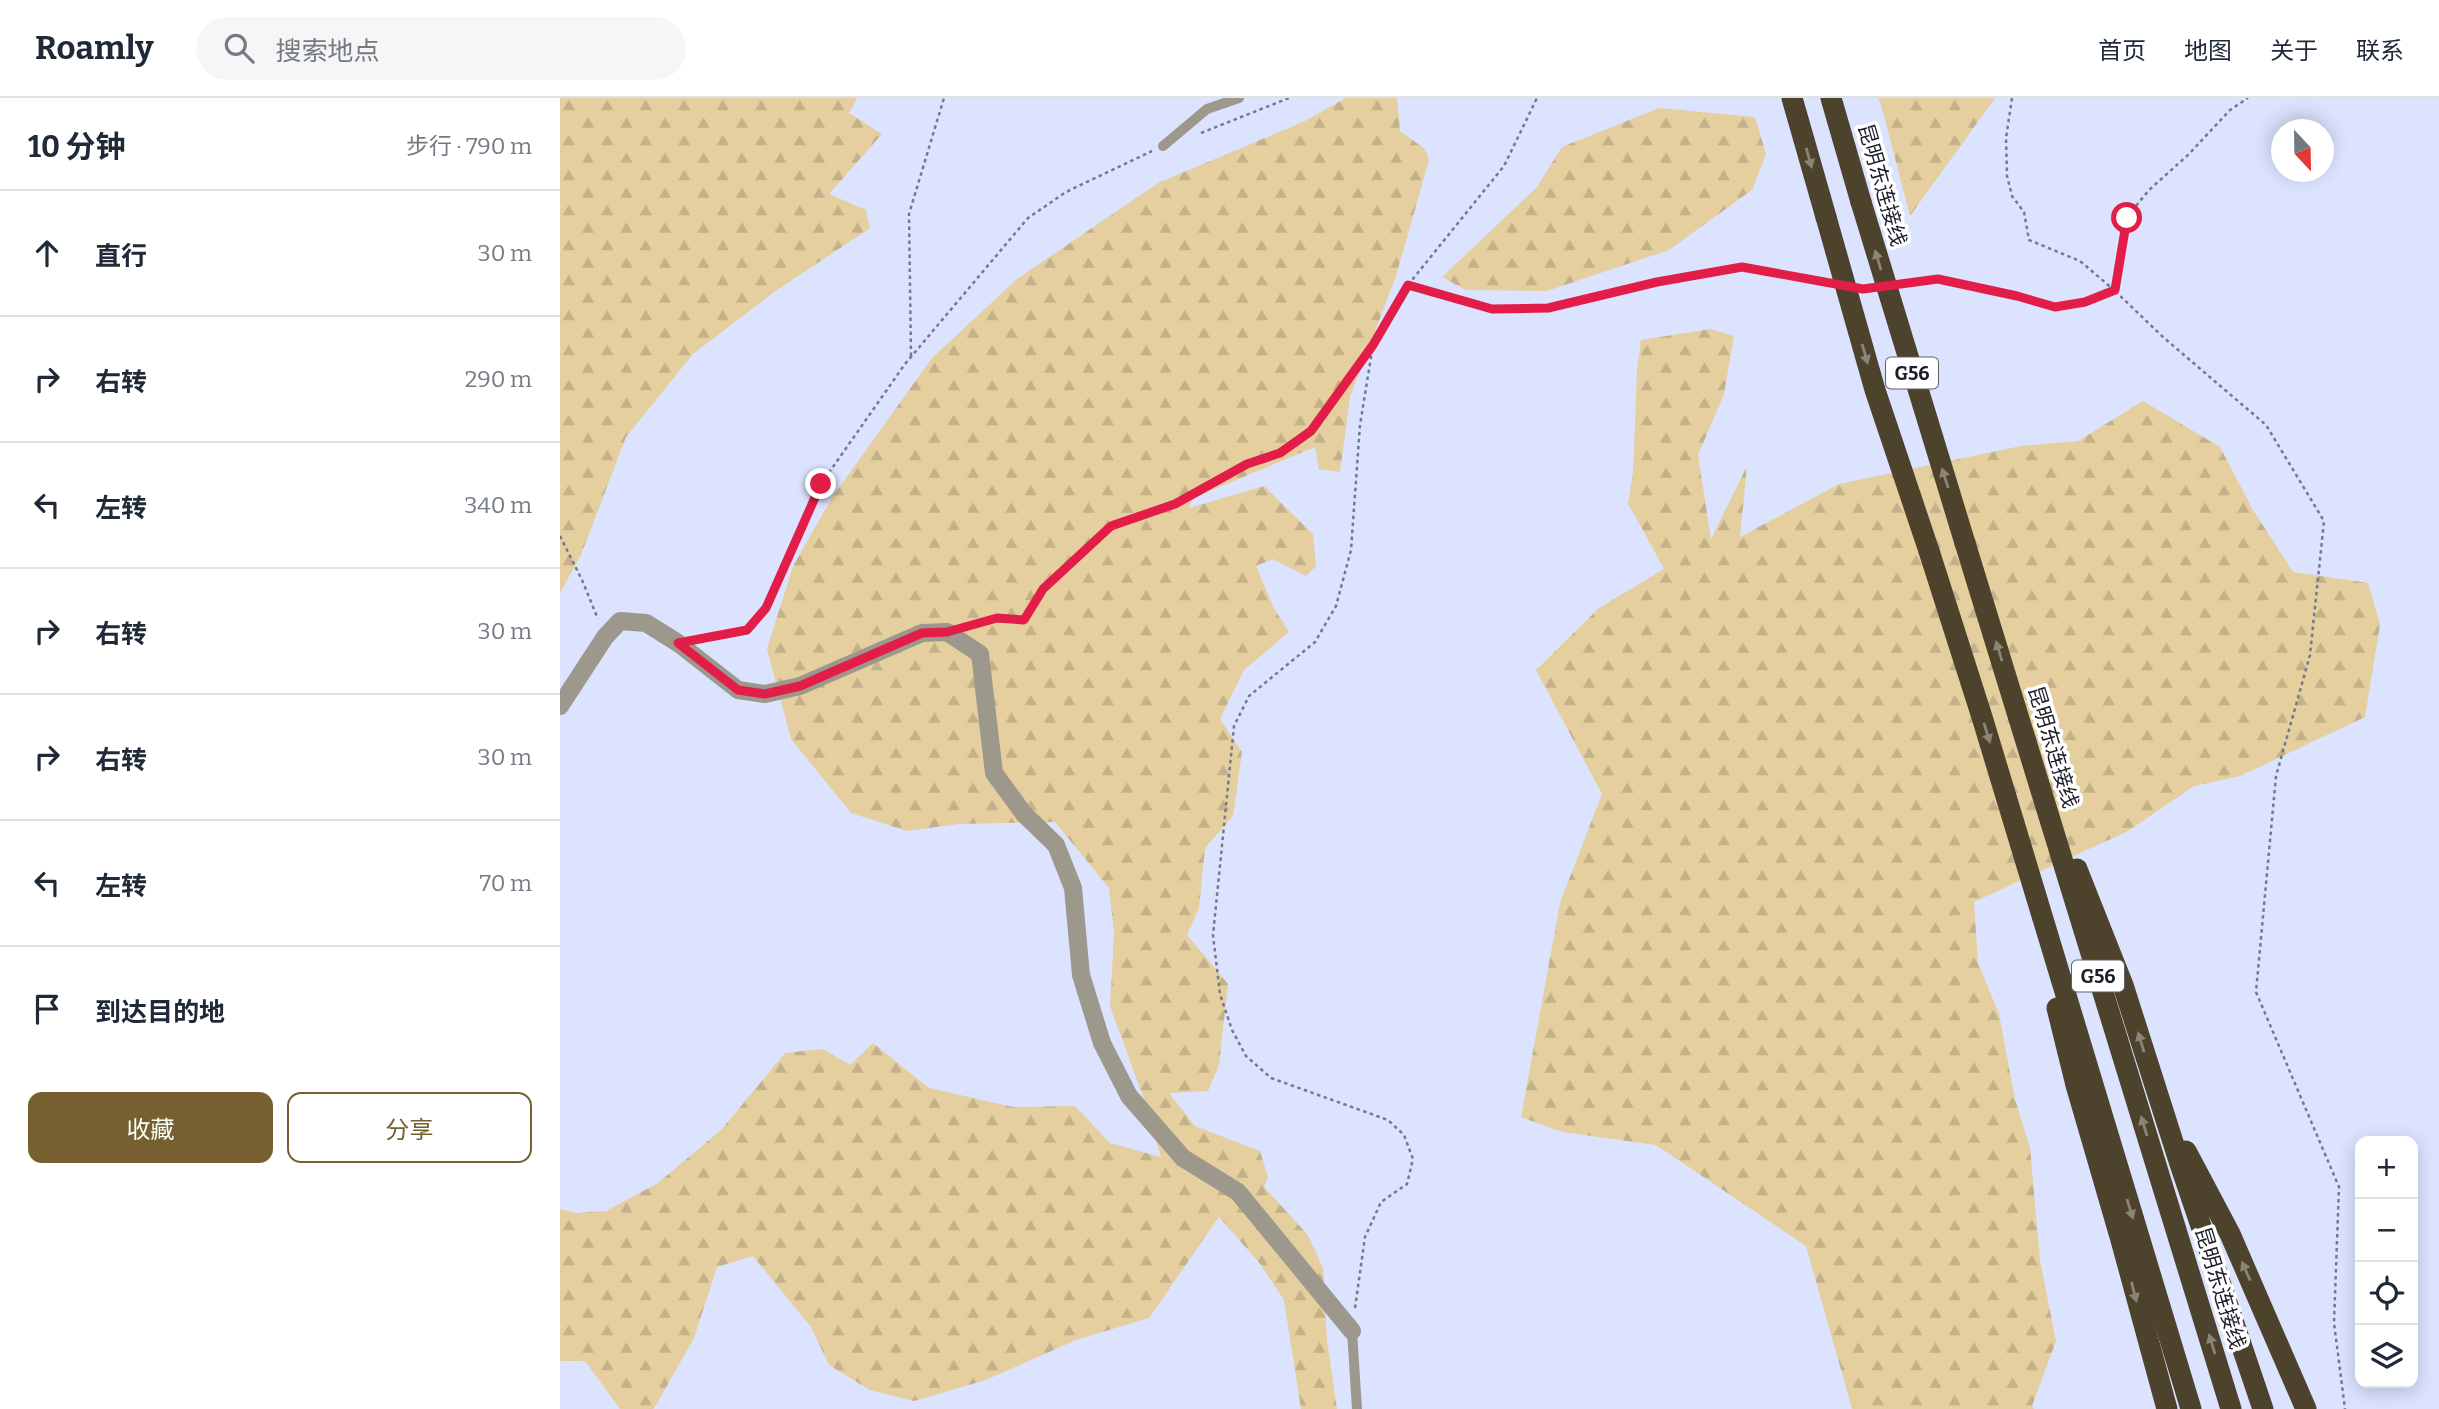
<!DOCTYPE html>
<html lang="zh">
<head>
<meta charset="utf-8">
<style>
  body { margin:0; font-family:Bitter,"Noto Sans SC",serif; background:#f6f6f7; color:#1f2937 }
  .controls { position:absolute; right:21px; bottom:21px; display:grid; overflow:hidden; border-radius:14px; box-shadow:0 4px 18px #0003 }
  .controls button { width:63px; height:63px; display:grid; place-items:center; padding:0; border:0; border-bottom:2px solid #e0e1e3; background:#fff; color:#1f2937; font:35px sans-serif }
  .compass { position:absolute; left:1711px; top:21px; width:63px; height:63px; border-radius:50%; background:#fff; box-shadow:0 4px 18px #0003; rotate:158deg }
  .stop { position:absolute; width:21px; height:21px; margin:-16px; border:5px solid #e11d48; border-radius:50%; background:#fff }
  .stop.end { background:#e11d48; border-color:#fff; box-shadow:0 2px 7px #0008 }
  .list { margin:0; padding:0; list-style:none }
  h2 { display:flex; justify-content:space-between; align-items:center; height:91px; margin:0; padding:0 28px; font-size:30px }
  h2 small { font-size:23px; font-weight:400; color:#747a83 }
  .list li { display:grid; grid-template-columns:46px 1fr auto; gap:21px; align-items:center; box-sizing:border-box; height:126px; padding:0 28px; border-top:2px solid #e0e1e3 }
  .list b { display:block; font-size:26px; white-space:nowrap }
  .list em { font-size:23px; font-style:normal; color:#747a83 }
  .actions { display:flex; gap:14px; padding:21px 28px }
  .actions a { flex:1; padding:16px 0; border:2px solid #766030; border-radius:14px; text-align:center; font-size:24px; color:#766030 }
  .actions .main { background:#766030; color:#fff }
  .icon { flex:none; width:38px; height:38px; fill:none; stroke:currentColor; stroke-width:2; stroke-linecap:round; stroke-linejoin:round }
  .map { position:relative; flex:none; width:1879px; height:1311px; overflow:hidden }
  header { display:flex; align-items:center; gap:42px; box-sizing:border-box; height:98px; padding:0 35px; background:#fff; border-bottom:2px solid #e0e1e3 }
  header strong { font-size:33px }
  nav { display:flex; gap:38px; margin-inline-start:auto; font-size:24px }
  .search { width:490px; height:63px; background:#f6f6f7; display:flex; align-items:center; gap:18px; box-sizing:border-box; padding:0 24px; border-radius:38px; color:#747a83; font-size:26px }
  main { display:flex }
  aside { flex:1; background:#fff }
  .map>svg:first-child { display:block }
  .forest { fill:url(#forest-firs) }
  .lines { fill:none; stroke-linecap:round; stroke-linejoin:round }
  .path { stroke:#74798b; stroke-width:2.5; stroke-dasharray:3.5 3.5; stroke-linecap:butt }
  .service { stroke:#9d988c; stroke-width:10 }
  .minor { stroke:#9d988c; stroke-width:18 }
  .motorway { stroke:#4d432c; stroke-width:21 }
  .motorway-bridge { stroke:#4d432c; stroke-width:21 }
  .oneway { fill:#8b8576 }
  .route { stroke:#e11d48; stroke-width:9 }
  .labels { text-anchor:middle; stroke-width:7; stroke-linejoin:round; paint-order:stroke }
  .shield { fill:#fff; stroke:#606269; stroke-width:2 }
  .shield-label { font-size:19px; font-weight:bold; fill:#1c1f29 }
  .street-label { font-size:21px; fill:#1c1f29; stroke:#fff }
</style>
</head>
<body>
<header>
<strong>Roamly</strong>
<div class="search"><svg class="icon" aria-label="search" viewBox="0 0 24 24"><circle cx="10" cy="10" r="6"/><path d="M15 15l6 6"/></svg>搜索地点</div>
<nav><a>首页</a><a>地图</a><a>关于</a><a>联系</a></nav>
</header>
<main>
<aside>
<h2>10 分钟<small>步行 · 790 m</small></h2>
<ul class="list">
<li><svg class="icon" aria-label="ahead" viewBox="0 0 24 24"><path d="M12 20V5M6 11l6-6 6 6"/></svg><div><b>直行</b></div><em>30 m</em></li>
<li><svg class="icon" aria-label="right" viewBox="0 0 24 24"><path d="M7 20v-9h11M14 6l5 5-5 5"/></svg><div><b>右转</b></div><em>290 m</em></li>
<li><svg class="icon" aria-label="left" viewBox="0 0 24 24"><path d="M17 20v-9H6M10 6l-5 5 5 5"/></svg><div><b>左转</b></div><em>340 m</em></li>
<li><svg class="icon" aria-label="right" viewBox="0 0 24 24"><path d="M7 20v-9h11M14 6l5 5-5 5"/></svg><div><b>右转</b></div><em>30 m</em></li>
<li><svg class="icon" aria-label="right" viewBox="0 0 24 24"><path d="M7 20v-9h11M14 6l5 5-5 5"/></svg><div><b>右转</b></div><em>30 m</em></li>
<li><svg class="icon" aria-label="left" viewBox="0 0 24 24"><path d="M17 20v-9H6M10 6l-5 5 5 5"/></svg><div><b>左转</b></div><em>70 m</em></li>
<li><svg class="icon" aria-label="arrive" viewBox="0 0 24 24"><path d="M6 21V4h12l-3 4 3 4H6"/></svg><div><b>到达目的地</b></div></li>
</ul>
<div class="actions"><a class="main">收藏</a><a>分享</a></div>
</aside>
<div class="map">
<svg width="1879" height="1311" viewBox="0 0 1879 1311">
  <defs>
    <pattern id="forest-firs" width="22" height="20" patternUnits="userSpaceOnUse" patternTransform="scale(1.75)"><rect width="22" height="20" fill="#e5cf9f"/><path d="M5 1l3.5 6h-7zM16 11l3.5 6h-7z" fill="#c4b189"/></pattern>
  </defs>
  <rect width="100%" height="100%" fill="#dce3ff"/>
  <g class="forest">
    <path d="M0,0H297L289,15L322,36L269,96L306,112L310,130L214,194L133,256L66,339L21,457L0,495Z"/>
    <path d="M786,0H837L840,33L865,51L869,62L836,178L790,299L780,374L759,371L755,349L633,400L629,410L704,388L753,436L756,468L746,478L713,461L696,468L714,510L729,534L684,572L660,621L682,654L673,718L645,750L639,810L627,837L668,886L659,967L648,993L609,995L635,1028L700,1053L708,1079L704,1089L748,1137L763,1170L767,1242L777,1311H741L724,1202L701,1167L659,1119L589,1220L516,1242L426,1282L354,1303L310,1292L269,1267L251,1229L193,1158L157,1169L134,1240L96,1307L93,1311H60L25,1263H0V1111L16,1115L46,1113L98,1085L162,1031L225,955L263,951L290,967L313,945L369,990L453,1009L515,1008L550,1045L601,1059L585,1004L550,908L554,835L549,790L495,724L399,726L347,733L291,715L231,641L207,551L233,468L273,398L372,260L457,181L598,85L745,23Z"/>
    <path d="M1318,0H1435L1350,118L1321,6Z"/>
    <path d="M1099,10L1195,19L1206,56L1192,92L1109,152L987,193L906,192L882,179L977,89L1002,49Z"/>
    <path d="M1150,231L1174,238L1164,296L1138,357L1151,441L1187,368L1180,439L1279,386L1461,348L1518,343L1583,303L1660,349L1693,412L1733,474L1808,485L1820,527L1805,619L1680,678L1634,688L1568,733L1414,804L1418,865L1439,916L1455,1001L1470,1050L1480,1162L1496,1243L1472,1308L1474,1311H1292L1246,1148L1096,1047L1002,1034L961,1019L1000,805L1042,696L976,572L1039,510L1104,471L1068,405L1073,375L1077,271L1081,242Z"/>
  </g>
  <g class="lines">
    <g class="path">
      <path d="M1452,0L1446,40L1447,78L1452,98L1464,114L1469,142L1520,163L1554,192L1567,119L1589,92L1628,57L1670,12L1688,0"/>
      <path d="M641,35L729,0"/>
      <path d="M1345,186L1378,182L1457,198L1495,209L1525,204L1554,192L1603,239L1706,327L1764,423L1750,557L1716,678L1696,894L1779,1089L1774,1225L1785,1311"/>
      <path d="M848,187L932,211L988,210L1097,184L1182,169L1266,184"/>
      <path d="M351,258L349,116L384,0"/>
      <path d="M0,438L22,482L38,521"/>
      <path d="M410,527L437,520L464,522L483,491L551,428L615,406L687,366L720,355L751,333L812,248"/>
      <path d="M142,540L187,532L206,510L261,386L345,266L468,120L506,94L592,53"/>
      <path d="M795,1210L805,1139L821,1104L847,1086L853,1061L844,1037L828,1022L711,980L686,958L672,932L660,896L653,837L674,628L689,598L755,544L776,508L791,452L800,327L813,247L848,187L944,68L977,0"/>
    </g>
    <g class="service">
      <path d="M603,48L647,11L679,0"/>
      <path d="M792,1233L797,1311"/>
    </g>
    <path class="minor" d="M0,608L45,539L60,523L86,525L118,545L178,592L205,596L240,588L362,535L387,534L420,556L434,675L464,716L496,747L513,790L521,877L542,945L569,998L623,1060L678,1094L792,1233"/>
    <g class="motorway">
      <path d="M1232,0L1266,119"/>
      <path d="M1271,0L1301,104"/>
      <path d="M1405,445L1671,1311"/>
      <path d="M1369,453L1422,619L1631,1311"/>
      <path d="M1517,771L1563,887L1620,1066L1703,1311"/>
      <path d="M1497,910L1516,987L1561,1142L1607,1311"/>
      <path d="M1626,1053L1670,1136L1746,1311"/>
    </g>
    <g class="motorway-bridge">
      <path d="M1301,104L1405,445"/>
      <path d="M1266,119L1315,292L1369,453"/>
    </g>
  </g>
  <defs><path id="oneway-solid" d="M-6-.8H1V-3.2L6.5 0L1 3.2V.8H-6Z" transform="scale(1.75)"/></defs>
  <g class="oneway">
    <use href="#oneway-solid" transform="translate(1249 60) rotate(74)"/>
    <use href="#oneway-solid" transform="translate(1318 162) rotate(-107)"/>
    <use href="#oneway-solid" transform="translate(1305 256) rotate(74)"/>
    <use href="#oneway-solid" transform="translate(1385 380) rotate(-108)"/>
    <use href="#oneway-solid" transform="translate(1439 553) rotate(-107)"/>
    <use href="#oneway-solid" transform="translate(1427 635) rotate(73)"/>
    <use href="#oneway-solid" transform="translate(1581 944) rotate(-107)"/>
    <use href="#oneway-solid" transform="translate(1584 1028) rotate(-107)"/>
    <use href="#oneway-solid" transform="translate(1570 1111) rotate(73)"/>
    <use href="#oneway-solid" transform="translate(1686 1173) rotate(-114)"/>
    <use href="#oneway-solid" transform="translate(1574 1194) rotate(76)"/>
    <use href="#oneway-solid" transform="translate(1652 1246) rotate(-107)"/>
  </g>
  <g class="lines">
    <path class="route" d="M261,386L206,510L187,532L118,545L178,592L205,596L240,588L362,535L387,534L437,520L464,522L483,491L551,428L615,406L687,366L720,355L751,333L813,247L848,187L932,211L988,210L1097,184L1182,169L1303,191L1378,181L1457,198L1495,209L1525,204L1555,192L1567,120"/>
  </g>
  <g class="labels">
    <g class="shield">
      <rect x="1326" y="259.5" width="52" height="31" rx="5"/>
      <rect x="1512" y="862.5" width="52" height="31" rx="5"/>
    </g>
    <g class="shield-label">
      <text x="1352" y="282">G56</text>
      <text x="1538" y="885">G56</text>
    </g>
    <g class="street-label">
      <text transform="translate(1322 87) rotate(74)" y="7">昆明东连接线</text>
      <text transform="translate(1493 649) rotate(73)" y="7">昆明东连接线</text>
      <text transform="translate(1660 1190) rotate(73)" y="7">昆明东连接线</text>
    </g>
  </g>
</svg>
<div class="controls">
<button>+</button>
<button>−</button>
<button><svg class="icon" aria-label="locate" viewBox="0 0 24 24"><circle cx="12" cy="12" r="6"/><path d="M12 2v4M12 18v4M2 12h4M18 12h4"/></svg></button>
<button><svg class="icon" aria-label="layers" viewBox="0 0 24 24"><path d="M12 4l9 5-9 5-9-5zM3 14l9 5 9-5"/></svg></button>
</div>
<svg class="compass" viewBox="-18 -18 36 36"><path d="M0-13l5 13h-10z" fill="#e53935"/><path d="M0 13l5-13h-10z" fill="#747a83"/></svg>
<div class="stop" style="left:1567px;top:120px"></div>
<div class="stop end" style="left:261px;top:386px"></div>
</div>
</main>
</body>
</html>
